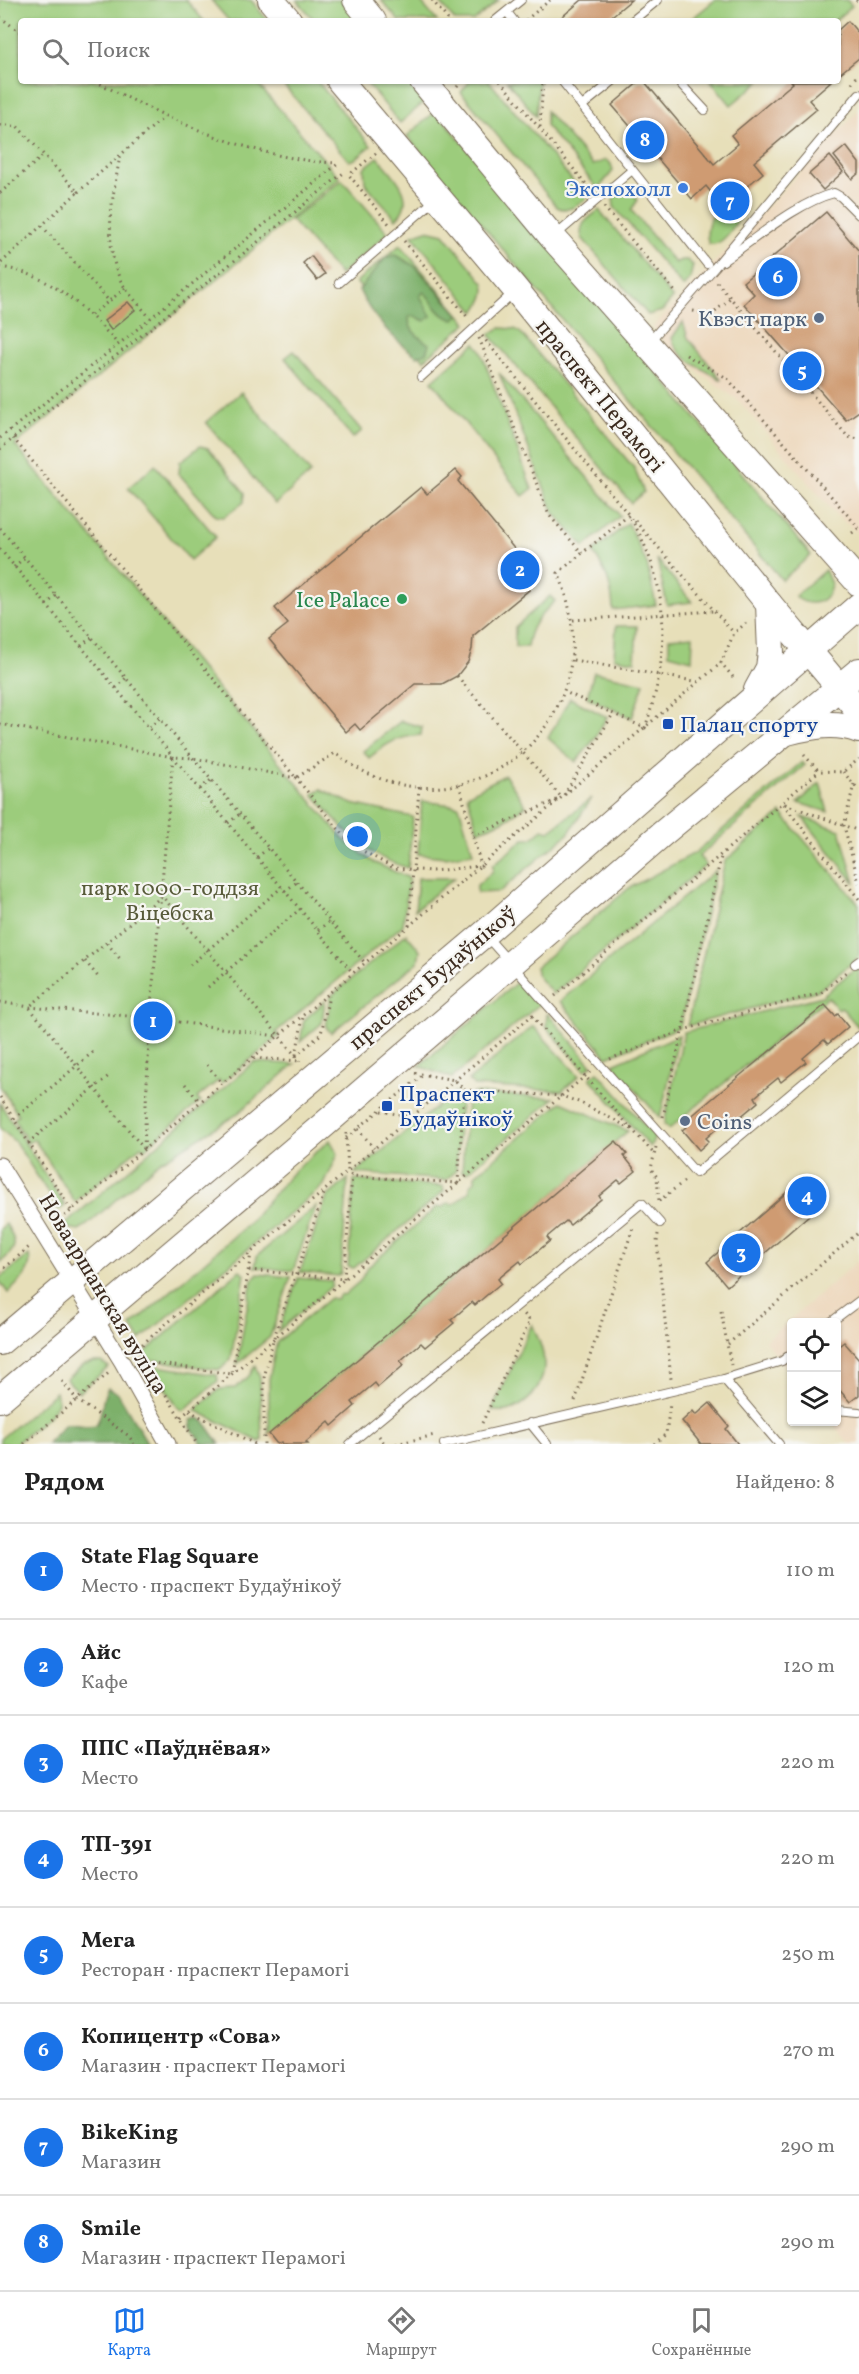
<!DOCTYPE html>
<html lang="ru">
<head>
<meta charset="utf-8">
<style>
  body { margin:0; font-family:Vollkorn,serif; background:#f2f2f2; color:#222 }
  .controls { position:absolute; right:18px; bottom:18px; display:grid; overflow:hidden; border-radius:6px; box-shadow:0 2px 4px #0004 }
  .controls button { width:54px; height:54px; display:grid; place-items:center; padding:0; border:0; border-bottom:2px solid #e0e0e0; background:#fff; color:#222; font:30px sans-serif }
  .you { position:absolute; left:358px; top:837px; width:21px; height:21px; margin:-15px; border:4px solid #fff; border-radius:50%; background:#1a73e8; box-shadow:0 0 0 9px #1a73e833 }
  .badge { display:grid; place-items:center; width:39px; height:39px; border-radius:50%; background:#1a73e8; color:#fff; font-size:20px; font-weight:700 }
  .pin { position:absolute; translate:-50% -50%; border:3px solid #fff; box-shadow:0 2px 6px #0006 }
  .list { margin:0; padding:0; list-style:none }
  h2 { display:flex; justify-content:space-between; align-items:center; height:78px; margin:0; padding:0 24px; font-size:26px }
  h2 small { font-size:20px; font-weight:400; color:#767676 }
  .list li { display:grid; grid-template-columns:39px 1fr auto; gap:18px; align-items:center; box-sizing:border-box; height:96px; padding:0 24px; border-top:2px solid #e0e0e0 }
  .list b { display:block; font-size:22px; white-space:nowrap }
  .list p { margin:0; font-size:20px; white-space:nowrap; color:#767676 }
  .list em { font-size:20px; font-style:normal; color:#767676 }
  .icon { flex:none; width:33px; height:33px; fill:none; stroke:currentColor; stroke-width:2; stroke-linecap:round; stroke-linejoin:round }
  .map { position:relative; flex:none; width:859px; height:1444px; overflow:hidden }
  .search { position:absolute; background:#fff; box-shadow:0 2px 4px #0004; left:18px; right:18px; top:18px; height:66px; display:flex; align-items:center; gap:15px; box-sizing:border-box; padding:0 21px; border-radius:6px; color:#767676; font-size:22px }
  .sheet { height:846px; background:#fff }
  nav { display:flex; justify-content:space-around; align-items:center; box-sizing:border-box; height:84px; border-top:2px solid #e0e0e0; background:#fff; font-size:16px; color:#767676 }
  nav a { display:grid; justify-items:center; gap:3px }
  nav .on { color:#1a73e8 }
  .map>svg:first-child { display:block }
  .built { fill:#edd7bb }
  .green { fill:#9ccc7b; stroke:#6c7b4c; stroke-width:1.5 }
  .forest { fill:#7db06b; stroke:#5c6d44; stroke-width:1.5 }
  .building { fill:#cf9b72 }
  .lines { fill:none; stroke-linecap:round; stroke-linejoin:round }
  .service-casing { stroke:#776954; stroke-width:10 }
  .minor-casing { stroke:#776954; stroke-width:17 }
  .primary-casing { stroke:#776954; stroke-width:28 }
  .path { stroke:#776954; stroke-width:3; stroke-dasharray:1.5 4.5; stroke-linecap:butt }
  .service { stroke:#fff; stroke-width:8 }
  .minor { stroke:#fff; stroke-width:15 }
  .primary { stroke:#fff; stroke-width:26 }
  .shop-dot { fill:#3f7fe0; stroke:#f6f6f2; stroke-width:2 }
  .service-dot { fill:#5c6f8a; stroke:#f6f6f2; stroke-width:2 }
  .leisure-dot { fill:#2e9e5b; stroke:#f6f6f2; stroke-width:2 }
  .transit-dot { fill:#1a4fb4; stroke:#f6f6f2; stroke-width:2 }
  .labels { text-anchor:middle; stroke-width:4.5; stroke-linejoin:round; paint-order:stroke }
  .shop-label { font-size:22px; fill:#366cbe; stroke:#f6f6f2; text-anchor:end }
  .service-label { font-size:22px; fill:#4e5e75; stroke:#f6f6f2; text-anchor:end }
  .street-label { font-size:22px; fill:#3b2a1e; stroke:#f6f6f2 }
  .leisure-label { font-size:22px; fill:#27864d; stroke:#f6f6f2; text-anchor:end }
  .transit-label { font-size:22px; fill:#164399; stroke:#f6f6f2; text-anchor:start }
  .park-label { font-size:22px; fill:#585b3a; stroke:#f6f6f2 }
</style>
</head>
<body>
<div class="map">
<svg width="859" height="1444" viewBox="0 0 859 1444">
  <rect width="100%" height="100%" fill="#f6f6f2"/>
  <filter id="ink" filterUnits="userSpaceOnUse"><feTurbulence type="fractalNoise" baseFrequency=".0167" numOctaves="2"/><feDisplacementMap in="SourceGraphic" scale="12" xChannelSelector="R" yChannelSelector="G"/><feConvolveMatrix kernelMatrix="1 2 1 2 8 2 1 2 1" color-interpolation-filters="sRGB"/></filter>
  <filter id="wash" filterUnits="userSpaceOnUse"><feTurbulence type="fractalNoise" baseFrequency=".008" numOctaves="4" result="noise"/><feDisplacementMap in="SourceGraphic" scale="24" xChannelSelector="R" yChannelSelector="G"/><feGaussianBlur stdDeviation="1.35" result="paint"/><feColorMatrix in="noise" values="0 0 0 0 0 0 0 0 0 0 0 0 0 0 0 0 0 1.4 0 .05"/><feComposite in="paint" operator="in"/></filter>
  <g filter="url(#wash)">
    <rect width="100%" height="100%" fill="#e7dfb9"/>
    <g class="built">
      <path d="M859,110V534L835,514L739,401L672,352L653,327Z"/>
      <path d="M859,1260V1444H849L831,1422H836V1322H792L791,1373L765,1341Z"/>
    </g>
    <g class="green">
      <path d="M0,0H186L204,21H21V81H255L340,178L15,445L344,840L373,862L409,878L403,925L276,1032L279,1036L222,1083L219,1080L197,1098L200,1102L144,1149L141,1146L75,1202L34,1139L28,1143L14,1119L18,1115L0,1086Z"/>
      <path d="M211,0H251L268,21H229Z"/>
      <path d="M297,0H344L362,21H315Z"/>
      <path d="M381,0H419L437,21H399Z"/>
      <path d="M438,0H499L474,21H455Z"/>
      <path d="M715,0H847L852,6L834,21H689Z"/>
      <path d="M280,81H317L371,146L355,159L349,161Z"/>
      <path d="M365,81H412L428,99L400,123Z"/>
      <path d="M470,81H489L587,198C578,205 569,213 557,207L461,92Z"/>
      <path d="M507,81H539L536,116Z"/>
      <path d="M711,81H760L731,105Z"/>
      <path d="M436,111L811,555L782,580L407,136Z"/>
      <path d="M546,111L593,165L606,160L611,164L613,171L598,189L546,126Z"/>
      <path d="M378,157C393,175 419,197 396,219L365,183L364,168Z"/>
      <path d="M342,180L388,233L340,275L291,220Z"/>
      <path d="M629,188L638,200L631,210L675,263L681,260H687L693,265L690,279L683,287L614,207L613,198L624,189Z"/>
      <path d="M599,210L673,298L662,311L648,315L582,238C578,223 588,219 599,210Z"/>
      <path d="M714,214L733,216L738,219C732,230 721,247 709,244C705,236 708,220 714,214Z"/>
      <path d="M427,230L444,234L484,283C487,294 482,302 475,312L412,235Z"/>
      <path d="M400,245L467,323L424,360L356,282Z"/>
      <path d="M683,322L688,338L722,380C706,370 675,358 672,338Z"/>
      <path d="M500,328L515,329L521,333L634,468L644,492L631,503L489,334Z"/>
      <path d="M475,343L480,349L532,489L523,496L432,381Z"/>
      <path d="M294,351L362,431L353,438L285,358Z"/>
      <path d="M499,373L620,516L584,547L554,513Z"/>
      <path d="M241,392L311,473L275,504L206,422Z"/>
      <path d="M200,446L208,448L245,493L244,502L224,517L216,516L179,474L180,462Z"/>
      <path d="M155,465L216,537L190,560L128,488Z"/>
      <path d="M628,523L647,564L656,605L613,610C612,587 606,570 593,552Z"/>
      <path d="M657,559L692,602L667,605Z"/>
      <path d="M825,570L831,584C829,603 809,609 795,596Z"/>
      <path d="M550,596L555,601C539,617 530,624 527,647H515V627Z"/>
      <path d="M616,626H637L635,661L614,658Z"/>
      <path d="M693,636L692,660L669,654V638Z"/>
      <path d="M594,672L644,683L632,718L587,697Z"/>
      <path d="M570,698L607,717L593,741L576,762L548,738Z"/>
      <path d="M401,721L422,727L421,735C397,737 387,743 369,758L363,751Z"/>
      <path d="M802,762L805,765L699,856L706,865L553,994L538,977L536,967L629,888L695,853Z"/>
      <path d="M505,775L526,806L503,821L478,831L467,795Z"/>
      <path d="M820,783L828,812L798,803Z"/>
      <path d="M321,789L352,804L413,817L408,868C362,855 343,829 313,794Z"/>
      <path d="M592,798L568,834L499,892L477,893V885L493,871V865L524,839H531L543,829L549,831Z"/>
      <path d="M422,801L459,806L473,853L445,857L418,854Z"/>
      <path d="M781,813L859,904V957L819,990L687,1026L725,861Z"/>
      <path d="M802,817L840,830L855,883Z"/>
      <path d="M716,870L680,1027L607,1057L560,1001Z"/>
      <path d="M418,878H454L415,910Z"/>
      <path d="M406,934L420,950L418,962L331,1033L326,1027L331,996Z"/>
      <path d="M859,965V1028L841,1007L838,1009L828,997L669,1129L664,1124L684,1032L822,996Z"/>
      <path d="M516,983L525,986L540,1004L452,1078L419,1066Z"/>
      <path d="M325,1001L322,1023L300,1042L304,1020Z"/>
      <path d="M547,1013L592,1065L585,1070L546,1027Z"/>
      <path d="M533,1026L579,1076L562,1091L474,1086L469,1080Z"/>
      <path d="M679,1035L660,1118L613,1064Z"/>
      <path d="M254,1062L295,1064L236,1115L158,1163L87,1225L79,1230L62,1227Z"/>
      <path d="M598,1072L655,1137L650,1147L590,1078Z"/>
      <path d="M455,1092L461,1098L456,1171L446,1180L355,1173Z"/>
      <path d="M473,1093L554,1098L468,1172L462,1171L467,1099Z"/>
      <path d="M561,1102L628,1131L269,1434V1379L277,1342L330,1298L336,1299L341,1294L344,1295L360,1281L367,1268L437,1207H443L448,1203L454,1204L470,1191V1185L475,1181V1175Z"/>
      <path d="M0,1103L65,1206L59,1210L16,1143L0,1128Z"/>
      <path d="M330,1140L338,1154L324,1185L140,1340L131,1326L248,1224L293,1172Z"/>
      <path d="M348,1179L341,1273L338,1276L300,1272L327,1197Z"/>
      <path d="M354,1180L443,1186L444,1191L354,1268L348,1267Z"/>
      <path d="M316,1206L293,1271L255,1267L257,1256Z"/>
      <path d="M6,1224C18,1244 18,1248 0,1263V1229Z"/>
      <path d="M29,1255C33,1272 19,1282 8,1293L0,1282V1278Z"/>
      <path d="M240,1270L245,1274L231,1359L220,1370L148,1359L144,1353Z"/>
      <path d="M258,1274L291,1277L270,1337L237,1364L252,1280Z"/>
      <path d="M298,1278L332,1281V1286L278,1331Z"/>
      <path d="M532,1324C537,1336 544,1350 544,1364C545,1389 518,1418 492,1410Z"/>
      <path d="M92,1362H101L109,1367L79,1392L66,1379L83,1365Z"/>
      <path d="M150,1365L217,1375L218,1381L183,1411L177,1406Z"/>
      <path d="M255,1366L260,1377L262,1440L260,1442L195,1410L220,1389L235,1388L249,1376Z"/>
      <path d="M56,1392L58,1402L49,1416L15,1444H0V1439Z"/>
    </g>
    <g class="forest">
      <path d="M396,255L416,267L459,315L455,319C439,318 434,302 424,292L420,296L431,316L425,321L414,316L409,317C408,331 419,337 429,344L426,353L417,356C394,340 371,316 359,290L386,257Z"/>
      <path d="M108,1388L118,1393L148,1444H47L65,1424C76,1423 85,1428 96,1425C104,1412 100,1400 108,1388Z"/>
      <path d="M198,1418L204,1421L220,1444H202L191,1427V1420Z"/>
    </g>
    <g id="blocks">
      <g class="building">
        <path d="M582,0H631L607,20L605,17L600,21H557Z"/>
        <path d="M848,21L859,34V58L838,75V30Z"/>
        <path d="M640,81H644L714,164L738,144L731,135L793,83L791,81H831L809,100L817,109L754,162L763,173L728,202L719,192L714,196L706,186L692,199L612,105Z"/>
        <path d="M846,146L859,163V173L852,179L834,156Z"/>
        <path d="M830,156L843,172L823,190L809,174Z"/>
        <path d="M826,212L859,251V411L846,420L744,304L754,294L743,282Z"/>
        <path d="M311,256L325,274L317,280L303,263Z"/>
        <path d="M128,302L135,310L111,330L104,321Z"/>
        <path d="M456,470L462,477L458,481L536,575L525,584L529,590L473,636L472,649L468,662L457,676L442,684H415L360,730L355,724L346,732L269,639L288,624L275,608L421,487L427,494Z"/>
        <path d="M825,1005L835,1016L838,1014L848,1027L828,1044L824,1040L803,1058L806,1062L781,1082L778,1078L767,1087L755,1097L758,1102L733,1123L729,1118L706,1138L709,1141L699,1150L682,1130L686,1127L683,1123Z"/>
        <path d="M616,1141L627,1154L624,1156L636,1171L621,1183L618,1180L599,1196L601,1199L570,1225L566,1221L547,1237L550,1241L522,1264L520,1261L498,1279L501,1283L475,1305L472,1302L451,1320L454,1323L425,1347L421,1343L400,1361L404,1365L378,1387L375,1383L352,1402L355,1406L332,1426L329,1422L306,1442L308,1444H282L281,1442L277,1444L269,1434Z"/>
        <path d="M802,1179L823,1203L727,1286L707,1262Z"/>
        <path d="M844,1342L859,1359V1395L850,1402L836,1386V1348Z"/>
        <path d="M710,1403L729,1426L726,1429L738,1444H701L682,1421L693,1411L696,1415Z"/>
      </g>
    </g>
  </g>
  <g filter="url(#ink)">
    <use href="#blocks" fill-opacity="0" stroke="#776954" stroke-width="1.5"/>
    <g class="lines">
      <defs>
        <g id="service">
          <path d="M507,12L514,21"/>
          <path d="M495,21L521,0"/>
          <path d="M632,21L658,0"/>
          <path d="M562,81L707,264"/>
          <path d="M678,81L705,110"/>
          <path d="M582,106L613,81"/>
          <path d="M556,235L632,170"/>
          <path d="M723,261C754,240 798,202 834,193L841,197L859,215"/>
          <path d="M339,283L436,199"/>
          <path d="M650,341L715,267L859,94"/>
          <path d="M421,377L513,293"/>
          <path d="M487,937L696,1173L859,1036"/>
          <path d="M855,964L859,961"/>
          <path d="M831,1322L859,1301"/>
          <path d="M724,1379L782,1361L792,1353"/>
          <path d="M836,1410L859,1412"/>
          <path d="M530,1423L547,1444"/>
          <path d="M350,1444L642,1203L660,1223"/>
          <path d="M444,1444L724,1379L779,1444"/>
        </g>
        <path id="minor" d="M0,1165L122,1362L168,1444"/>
        <g id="primary">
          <path d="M271,0L289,21"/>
          <path d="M356,0L373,21"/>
          <path d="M340,81L516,290L769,604L859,711"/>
          <path d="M423,81L553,238L859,583"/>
          <path d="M757,690L769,668L771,652L769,604"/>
          <path d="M787,732C812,726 834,721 859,730"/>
          <path d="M0,1342L484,934L859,606"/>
          <path d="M0,1399L326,1123L662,834L859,671"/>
        </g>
      </defs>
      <use href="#service" class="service-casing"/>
      <use href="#minor" class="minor-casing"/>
      <use href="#primary" class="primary-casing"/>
      <g class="path">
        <path d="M432,0L449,21"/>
        <path d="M856,0L859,3"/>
        <path d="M0,17L21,33"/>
        <path d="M526,20L550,0"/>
        <path d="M95,81C168,119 254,160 337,163"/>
        <path d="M500,81L591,190"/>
        <path d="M852,83L859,74"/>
        <path d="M457,87L462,81"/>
        <path d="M0,125L17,126L78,192L0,264"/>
        <path d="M540,127L543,81"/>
        <path d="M376,153L349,175L390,225"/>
        <path d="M120,156C113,196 103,238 119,277C125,291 141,306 150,318"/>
        <path d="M78,192L164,117"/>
        <path d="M0,193L44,155"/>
        <path d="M604,207L677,294"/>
        <path d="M42,226L109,301"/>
        <path d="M404,241L469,319"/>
        <path d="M0,267C51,274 85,308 118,344"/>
        <path d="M717,282L848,437L859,439"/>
        <path d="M693,311L712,315L730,298"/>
        <path d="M91,315L127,287"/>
        <path d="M482,336L628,514"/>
        <path d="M479,338L549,515L582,553"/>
        <path d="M686,355L727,378L859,528"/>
        <path d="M0,438L119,344L339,163"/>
        <path d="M13,438L296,778L335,753C461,852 622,722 558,573L629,515C671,585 671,652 645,728L565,692"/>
        <path d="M0,449L346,171"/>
        <path d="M635,521L734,633"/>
        <path d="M0,528L365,963"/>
        <path d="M852,533L859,528"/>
        <path d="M0,549L353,973"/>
        <path d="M14,567L24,558"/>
        <path d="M46,605L57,595"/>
        <path d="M573,620L714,611"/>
        <path d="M81,646L92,637"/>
        <path d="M573,660L700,682"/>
        <path d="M457,676L562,798"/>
        <path d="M733,677L721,663L734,633L746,623"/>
        <path d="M116,688L126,678"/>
        <path d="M0,724L173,757L193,758L296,778L346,838L363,851L394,868L432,871L481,866L459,784"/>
        <path d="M149,727L160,718"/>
        <path d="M804,755L819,771L843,772L859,759"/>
        <path d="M843,772L859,790"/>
        <path d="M854,784L844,826L859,883"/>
        <path d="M200,789L211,780"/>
        <path d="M564,795L613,714"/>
        <path d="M783,804L859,899"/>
        <path d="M785,804L859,831"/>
        <path d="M228,823L240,814"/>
        <path d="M473,836L559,799"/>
        <path d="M257,857L269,848"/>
        <path d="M285,891L297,882"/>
        <path d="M409,926L419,787"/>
        <path d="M318,930L330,921"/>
        <path d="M107,943L121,960"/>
        <path d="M85,961L99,978"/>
        <path d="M190,965L282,887"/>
        <path d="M208,987L300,909"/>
        <path d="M555,996L819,771"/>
        <path d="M0,1002L29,1007L150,1018L277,1036"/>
        <path d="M532,1016L654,1154"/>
        <path d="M296,1055L303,1017"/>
        <path d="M296,1056L321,1034L329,996"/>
        <path d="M254,1058L300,1061"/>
        <path d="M610,1059L683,1030L821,993L847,971"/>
        <path d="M207,1065L222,1083"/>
        <path d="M415,1073L455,1080L464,1090L562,1096L581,1103L632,1129"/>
        <path d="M185,1084L200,1102"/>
        <path d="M0,1097L71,1210"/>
        <path d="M381,1111L411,1117"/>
        <path d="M663,1117L721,857"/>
        <path d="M14,1119L93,1052"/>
        <path d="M358,1129L374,1148"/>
        <path d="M346,1133L348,1171L352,1176L458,1183L464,1090"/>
        <path d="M346,1138L423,1075"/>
        <path d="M28,1143L111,1074"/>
        <path d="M656,1147L651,1169L657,1177L659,1201"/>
        <path d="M144,1148L150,1018L173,757"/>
        <path d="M144,1149L29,1007L162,896L300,1061"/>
        <path d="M659,1201L687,1179"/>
        <path d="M60,1220L721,663"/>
        <path d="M658,1234L657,1242L671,1379"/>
        <path d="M249,1270L344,1279L352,1176"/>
        <path d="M0,1272L29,1247"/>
        <path d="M721,1311L731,1365"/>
        <path d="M728,1344L859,1232"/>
        <path d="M137,1349L197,1444"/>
        <path d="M133,1352L536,1012"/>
        <path d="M145,1362L232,1374L251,1253"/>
        <path d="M62,1381L77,1400L129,1436L134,1444"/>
        <path d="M575,1401L634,1225"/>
        <path d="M189,1411L255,1444"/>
        <path d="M181,1417L590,1072"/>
        <path d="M482,1423L530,1321L524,1314"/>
        <path d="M379,1436L385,1444"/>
        <path d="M24,1444L110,1372"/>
        <path d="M264,1444V1378L273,1340L325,1191"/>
        <path d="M396,1444L435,1435"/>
        <path d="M654,1444L666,1434L670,1404"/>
      </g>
      <use href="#service" class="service"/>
      <use href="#minor" class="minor"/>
      <use href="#primary" class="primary"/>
    </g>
  </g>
  <circle class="shop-dot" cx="683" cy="188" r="6"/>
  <g class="service-dot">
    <circle cx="819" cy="318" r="6"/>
    <circle cx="685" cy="1121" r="6"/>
  </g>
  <circle class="leisure-dot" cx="402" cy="599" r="6"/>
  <g class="transit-dot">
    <rect x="662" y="718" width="12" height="12" rx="3"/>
    <rect x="381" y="1100" width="12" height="12" rx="3"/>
  </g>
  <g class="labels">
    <g class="shop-label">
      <text x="671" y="196">Экспохолл</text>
    </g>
    <g class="service-label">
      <text x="807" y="326">Квэст парк</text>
      <text x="697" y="1129" text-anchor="start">Coins</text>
    </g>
    <g class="street-label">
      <text transform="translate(601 395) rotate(51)" y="8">праспект Перамогі</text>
      <text transform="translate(432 977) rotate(-40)" y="8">праспект Будаўнікоў</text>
      <text transform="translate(104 1293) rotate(59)" y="8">Новааршанская вуліца</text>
    </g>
    <g class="leisure-label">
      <text x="390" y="607">Ice Palace</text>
    </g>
    <g class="transit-label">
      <text x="680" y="732">Палац спорту</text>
      <text x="399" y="1101">Праспект<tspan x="399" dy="25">Будаўнікоў</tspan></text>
    </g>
    <g class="park-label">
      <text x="170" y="895">парк 1000-годдзя<tspan x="170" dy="25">Віцебска</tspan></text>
    </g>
  </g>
</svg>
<div class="controls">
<button><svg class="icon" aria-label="locate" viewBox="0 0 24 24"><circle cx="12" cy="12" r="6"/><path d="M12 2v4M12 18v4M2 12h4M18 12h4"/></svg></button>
<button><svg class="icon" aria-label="layers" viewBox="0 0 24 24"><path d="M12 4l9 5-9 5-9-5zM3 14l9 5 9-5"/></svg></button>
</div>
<div class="you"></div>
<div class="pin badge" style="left:153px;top:1021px">1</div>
<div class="pin badge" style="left:520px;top:570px">2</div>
<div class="pin badge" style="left:741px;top:1253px">3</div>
<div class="pin badge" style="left:807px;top:1196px">4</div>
<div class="pin badge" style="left:802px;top:371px">5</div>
<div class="pin badge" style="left:778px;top:277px">6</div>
<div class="pin badge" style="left:730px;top:201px">7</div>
<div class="pin badge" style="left:645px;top:140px">8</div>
<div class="search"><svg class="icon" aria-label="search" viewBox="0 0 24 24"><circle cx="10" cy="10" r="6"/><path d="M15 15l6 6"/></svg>Поиск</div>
</div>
<section class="sheet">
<h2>Рядом<small>Найдено: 8</small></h2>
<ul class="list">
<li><span class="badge">1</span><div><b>State Flag Square</b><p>Место · праспект Будаўнікоў</p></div><em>110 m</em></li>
<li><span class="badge">2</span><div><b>Айс</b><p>Кафе</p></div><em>120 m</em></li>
<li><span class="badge">3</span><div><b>ППС «Паўднёвая»</b><p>Место</p></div><em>220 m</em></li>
<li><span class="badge">4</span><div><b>ТП-391</b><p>Место</p></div><em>220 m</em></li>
<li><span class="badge">5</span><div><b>Мега</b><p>Ресторан · праспект Перамогі</p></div><em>250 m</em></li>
<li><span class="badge">6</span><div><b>Копицентр «Сова»</b><p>Магазин · праспект Перамогі</p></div><em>270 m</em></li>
<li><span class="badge">7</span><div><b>BikeKing</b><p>Магазин</p></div><em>290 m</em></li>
<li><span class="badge">8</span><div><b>Smile</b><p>Магазин · праспект Перамогі</p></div><em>290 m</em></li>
</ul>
</section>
<nav>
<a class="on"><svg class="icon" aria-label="map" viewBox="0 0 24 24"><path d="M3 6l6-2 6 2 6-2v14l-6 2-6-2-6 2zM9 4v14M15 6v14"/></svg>Карта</a>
<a><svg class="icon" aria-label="directions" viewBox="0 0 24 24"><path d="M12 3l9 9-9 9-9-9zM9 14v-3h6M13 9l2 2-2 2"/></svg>Маршрут</a>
<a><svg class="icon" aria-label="saved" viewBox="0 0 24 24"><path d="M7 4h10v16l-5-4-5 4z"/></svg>Сохранённые</a>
</nav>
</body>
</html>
